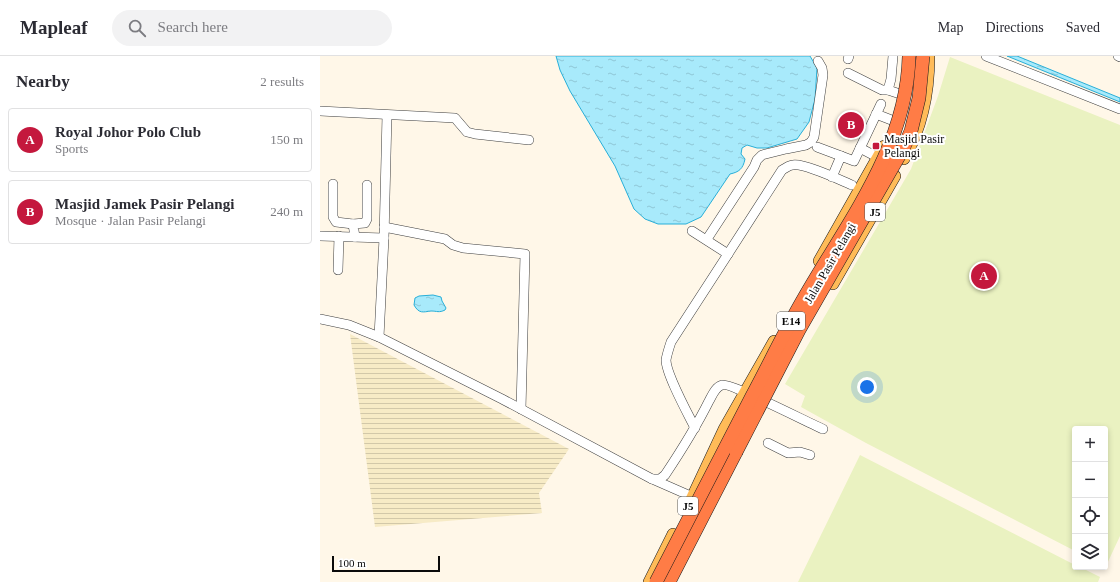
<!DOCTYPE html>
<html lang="en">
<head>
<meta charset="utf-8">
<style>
  body { margin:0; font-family:"Times New Roman",serif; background:#f2f2f3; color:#2b2b33 }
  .controls { position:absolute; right:12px; bottom:12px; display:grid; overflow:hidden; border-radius:4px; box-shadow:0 2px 6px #0003 }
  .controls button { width:36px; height:36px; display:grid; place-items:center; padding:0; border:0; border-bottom:1px solid #e1e1e2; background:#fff; color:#2b2b33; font:20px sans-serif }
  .scale { position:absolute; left:12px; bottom:10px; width:108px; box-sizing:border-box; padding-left:4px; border:2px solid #0a0a0a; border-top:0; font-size:11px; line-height:14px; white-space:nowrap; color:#0a0a0a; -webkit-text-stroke:3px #fff; paint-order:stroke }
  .you { position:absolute; left:547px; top:331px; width:14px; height:14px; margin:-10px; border:3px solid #fff; border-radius:50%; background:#1a73e8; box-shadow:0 0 0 6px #1a73e833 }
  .badge { display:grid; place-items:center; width:26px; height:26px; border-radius:50%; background:#c4183d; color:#fff; font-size:13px; font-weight:700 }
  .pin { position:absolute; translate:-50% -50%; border:2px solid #fff; box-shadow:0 1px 4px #0006 }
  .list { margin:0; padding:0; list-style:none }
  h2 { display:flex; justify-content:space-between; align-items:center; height:52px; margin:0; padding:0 16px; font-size:17px }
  h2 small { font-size:13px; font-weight:400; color:#7c7c81 }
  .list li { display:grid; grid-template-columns:26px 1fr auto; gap:12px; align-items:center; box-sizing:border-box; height:64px; margin:0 8px 8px; padding:0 8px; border:1px solid #e1e1e2; border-radius:4px }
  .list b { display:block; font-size:15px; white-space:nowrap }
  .list p { margin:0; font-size:13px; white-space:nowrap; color:#7c7c81 }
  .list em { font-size:13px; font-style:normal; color:#7c7c81 }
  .icon { flex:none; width:22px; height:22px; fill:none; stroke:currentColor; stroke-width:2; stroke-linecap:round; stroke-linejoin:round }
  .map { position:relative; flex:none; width:800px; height:526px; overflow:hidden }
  header { display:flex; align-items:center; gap:24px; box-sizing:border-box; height:56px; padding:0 20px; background:#fff; border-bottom:1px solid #e1e1e2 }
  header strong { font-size:19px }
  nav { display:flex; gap:22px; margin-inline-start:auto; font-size:14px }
  .search { width:280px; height:36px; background:#f2f2f3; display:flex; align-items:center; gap:10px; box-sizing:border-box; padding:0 14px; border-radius:22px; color:#7c7c81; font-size:15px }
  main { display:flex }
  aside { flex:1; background:#fff }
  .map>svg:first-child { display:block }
  .farmland { fill:url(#farmland-rules) }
  .pitch { fill:#eaf2c1 }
  .water { fill:url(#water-ripples); stroke:#29afd8 }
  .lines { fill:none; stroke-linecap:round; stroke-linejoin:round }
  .minor-casing { stroke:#3d3d3d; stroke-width:10 }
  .major-casing { stroke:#1b1b1b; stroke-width:12 }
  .highway-casing { stroke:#1b1b1b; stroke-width:14 }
  .minor { stroke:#fff; stroke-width:9 }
  .major { stroke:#ffbb58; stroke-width:11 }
  .highway { stroke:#ff7c46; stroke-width:13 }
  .highway-bridge-casing { stroke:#1b1b1b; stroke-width:14; stroke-linecap:butt }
  .highway-bridge { stroke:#ff7c46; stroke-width:13 }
  .poi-dot { fill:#c4183d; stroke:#fff; stroke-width:1.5 }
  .labels { text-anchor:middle; stroke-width:4; stroke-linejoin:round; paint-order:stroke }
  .shield { fill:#fff; stroke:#545454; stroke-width:1 }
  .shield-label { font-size:11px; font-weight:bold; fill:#0a0a0a }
  .poi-label { font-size:12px; fill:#0a0a0a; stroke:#fff; text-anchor:start }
  .street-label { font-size:12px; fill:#0a0a0a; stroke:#fff }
</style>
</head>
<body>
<header>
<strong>Mapleaf</strong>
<div class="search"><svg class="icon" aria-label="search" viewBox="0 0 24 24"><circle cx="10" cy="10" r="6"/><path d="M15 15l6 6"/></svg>Search here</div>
<nav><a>Map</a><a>Directions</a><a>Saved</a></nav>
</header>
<main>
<aside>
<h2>Nearby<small>2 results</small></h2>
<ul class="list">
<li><span class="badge">A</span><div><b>Royal Johor Polo Club</b><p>Sports</p></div><em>150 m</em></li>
<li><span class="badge">B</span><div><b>Masjid Jamek Pasir Pelangi</b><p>Mosque · Jalan Pasir Pelangi</p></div><em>240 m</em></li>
</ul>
</aside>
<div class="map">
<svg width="800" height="526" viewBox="0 0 800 526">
  <defs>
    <pattern id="farmland-rules" width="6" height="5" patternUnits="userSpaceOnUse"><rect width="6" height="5" fill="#f7ebc6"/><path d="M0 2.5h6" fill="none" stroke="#d2c8a9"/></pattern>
    <pattern id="water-ripples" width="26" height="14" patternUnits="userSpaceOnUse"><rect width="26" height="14" fill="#a8eafb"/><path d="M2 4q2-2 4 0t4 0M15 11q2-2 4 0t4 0" fill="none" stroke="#8fc7d6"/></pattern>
  </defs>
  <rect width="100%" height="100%" fill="#fff7e8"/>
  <path class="farmland" d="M30,278L249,393L219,437L222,457L55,471Z"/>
  <g class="pitch">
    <path d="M630,1L800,69V480L786,510L785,373H755V495L546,387L481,351L485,340L465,328L591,113L618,40Z"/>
    <path d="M540,399L755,509V511H760L780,521L778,526H478Z"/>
  </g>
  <g class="water">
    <path d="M236,0H490L497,12L495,43L489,66L477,83L447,92H437L427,89L422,92L421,98L425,103C423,113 419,116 410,118L381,161L366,168H338L325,163L314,153L295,110L250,35L240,14Z"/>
    <path d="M687,0H697L800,42V46Z"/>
    <path d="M113,239L121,241L122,245L126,252L125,254C119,257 117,255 111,255C103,256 99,258 94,249L95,242L99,240Z"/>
  </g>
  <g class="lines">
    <defs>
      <g id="minor">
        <path d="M666,0L800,53"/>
        <path d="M798,0L800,1"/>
        <path d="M528,3L529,0"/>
        <path d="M528,17L562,34H568L580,38"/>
        <path d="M568,34L571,23L573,0"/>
        <path d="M0,55L135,62L147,76L155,78L209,84"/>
        <path d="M556,58L574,65"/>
        <path d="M497,91L521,100"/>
        <path d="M540,92L557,101"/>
        <path d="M512,121L521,100L534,105L561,48"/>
        <path d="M13,128V161L16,166L33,168"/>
        <path d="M64,171L125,183L133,189L143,192L205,198L201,353"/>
        <path d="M372,175L408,198L351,286C349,292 347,298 346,304C346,318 368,358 375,372"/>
        <path d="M0,180L64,182"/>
        <path d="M35,181L33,168L45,167L47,163V129"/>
        <path d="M387,183L434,111L437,104L442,99L466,93L486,89L491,86L494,81L503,19L502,12L498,5"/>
        <path d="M408,198L462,114C466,112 469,109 473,109C484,107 520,124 532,129"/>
        <path d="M18,214L19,180"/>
        <path d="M0,263L29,269L59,281L182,343L332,423L373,441"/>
        <path d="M59,281L64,182L67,59"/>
        <path d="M448,387L468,397L480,396L490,399"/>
        <path d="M332,423H340L345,419C361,395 376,371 389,345C392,340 395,331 402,329C409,326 489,367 503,373"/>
      </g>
      <g id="major">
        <path d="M584,103C602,72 609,36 609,0"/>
        <path d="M499,205L564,90"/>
        <path d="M513,228L575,120"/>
        <path d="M367,452L404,373L454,285"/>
        <path d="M329,526L353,478"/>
      </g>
      <path id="highway" d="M349,526L416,396"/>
    </defs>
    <use href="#minor" class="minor-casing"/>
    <use href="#major" class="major-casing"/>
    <use href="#highway" class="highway-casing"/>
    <use href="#minor" class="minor"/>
    <use href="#major" class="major"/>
    <use href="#highway" class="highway"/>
    <defs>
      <g id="highway-bridge">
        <path d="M416,396L479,274L583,93L591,75L599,42L603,0"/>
        <path d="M336,526C368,464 400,402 432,340C448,310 463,279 480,249C524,170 587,94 589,0"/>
      </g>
    </defs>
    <use href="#highway-bridge" class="highway-bridge-casing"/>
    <use href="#highway-bridge" class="highway-bridge"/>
  </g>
  <rect class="poi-dot" x="552" y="86" width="8" height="8" rx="2"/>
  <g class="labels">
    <g class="shield">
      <rect x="545" y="147" width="20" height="18" rx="3"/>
      <rect x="457" y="256" width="28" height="18" rx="3"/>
      <rect x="358" y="441" width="20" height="18" rx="3"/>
    </g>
    <g class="shield-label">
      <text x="555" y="160">J5</text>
      <text x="471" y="269">E14</text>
      <text x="368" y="454">J5</text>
    </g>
    <g class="poi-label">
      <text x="564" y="87">Masjid Pasir<tspan x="564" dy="14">Pelangi</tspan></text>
    </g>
    <g class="street-label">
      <text transform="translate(510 207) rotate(-60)" y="4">Jalan Pasir Pelangi</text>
    </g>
  </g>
</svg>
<div class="controls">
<button>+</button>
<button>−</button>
<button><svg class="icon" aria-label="locate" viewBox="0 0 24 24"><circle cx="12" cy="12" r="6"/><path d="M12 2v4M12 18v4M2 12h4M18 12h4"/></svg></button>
<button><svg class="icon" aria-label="layers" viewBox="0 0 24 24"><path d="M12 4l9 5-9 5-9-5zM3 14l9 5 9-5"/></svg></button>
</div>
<div class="scale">100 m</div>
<div class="you"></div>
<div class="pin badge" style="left:664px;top:220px">A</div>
<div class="pin badge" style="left:531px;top:69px">B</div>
</div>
</main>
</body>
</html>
